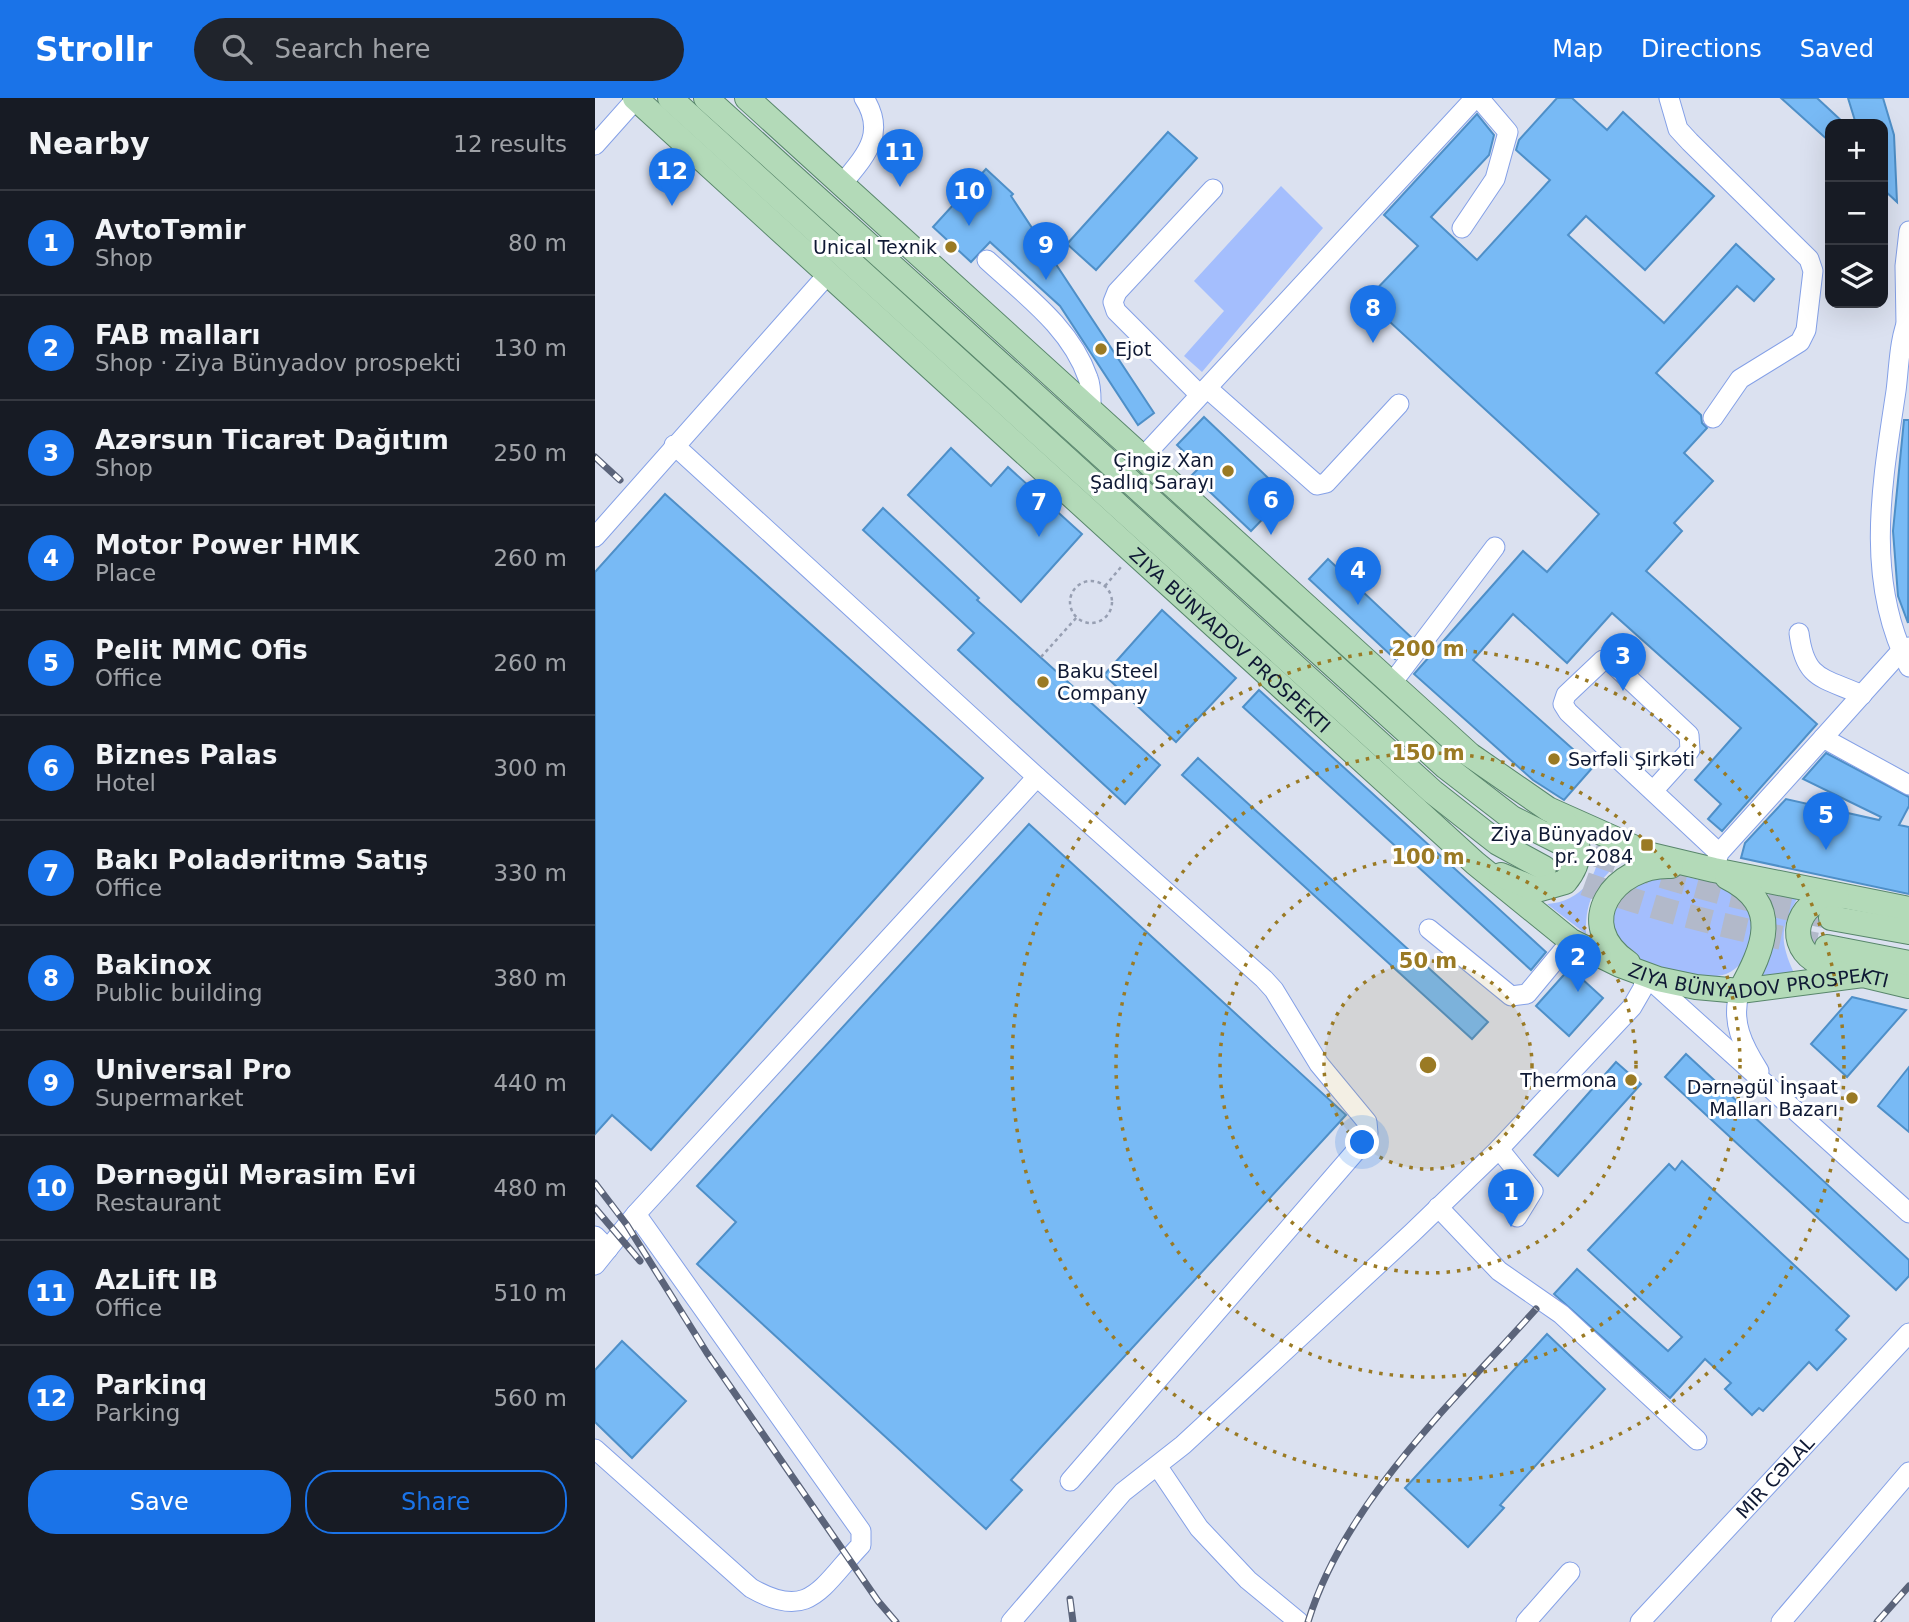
<!DOCTYPE html>
<html lang="en">
<head>
<meta charset="utf-8">
<style>
  body { margin:0; font-family:"DejaVu Sans",sans-serif; background:#20242c; color:#f1f3f6 }
  .controls { position:absolute; right:21px; top:21px; display:grid; overflow:hidden; border-radius:14px; box-shadow:0 7px 28px #0002 }
  .controls button { width:63px; height:63px; display:grid; place-items:center; padding:0; border:0; border-bottom:2px solid #363941; background:#171b24; color:#f1f3f6; font:35px sans-serif }
  .you { position:absolute; left:768px; top:1045px; width:24px; height:24px; margin:-18px; border:5px solid #fff; border-radius:50%; background:#1a73e8; box-shadow:0 0 0 10px #1a73e833 }
  .badge { display:grid; place-items:center; width:46px; height:46px; border-radius:50%; background:#1a73e8; color:#fff; font-size:23px; font-weight:700 }
  .pin { position:absolute; translate:-50% -58px; filter:drop-shadow(0 2px 4px #0008) }
  .pin::after { content:''; position:absolute; top:37px; width:24px; height:21px; background:inherit; clip-path:polygon(0 0,100% 0,50% 100%) }
  .list { margin:0; padding:0; list-style:none }
  h2 { display:flex; justify-content:space-between; align-items:center; height:91px; margin:0; padding:0 28px; font-size:30px }
  h2 small { font-size:23px; font-weight:400; color:#9ea1a6 }
  .list li { display:grid; grid-template-columns:46px 1fr auto; gap:21px; align-items:center; box-sizing:border-box; height:105px; padding:0 28px; border-top:2px solid #363941 }
  .list b { display:block; font-size:26px; white-space:nowrap }
  .list p { margin:0; font-size:23px; white-space:nowrap; color:#9ea1a6 }
  .list em { font-size:23px; font-style:normal; color:#9ea1a6 }
  .actions { display:flex; gap:14px; padding:21px 28px }
  .actions a { flex:1; padding:16px 0; border:2px solid #1a73e8; border-radius:28px; text-align:center; font-size:24px; color:#1a73e8 }
  .actions .main { background:#1a73e8; color:#fff }
  .icon { flex:none; width:38px; height:38px; fill:none; stroke:currentColor; stroke-width:2; stroke-linecap:round; stroke-linejoin:round }
  .map { position:relative; flex:none; width:1314px; height:1524px; overflow:hidden }
  header { display:flex; align-items:center; gap:42px; box-sizing:border-box; height:98px; padding:0 35px; background:#1a73e8; color:#fff }
  header strong { font-size:33px }
  nav { display:flex; gap:38px; margin-inline-start:auto; font-size:24px }
  .search { width:490px; height:63px; background:#20242c; display:flex; align-items:center; gap:18px; box-sizing:border-box; padding:0 24px; border-radius:38px; color:#9ea1a6; font-size:26px }
  main { display:flex }
  aside { flex:1; background:#171b24 }
  .map>svg:first-child { display:block }
  .green { fill:#a4befd }
  .building { fill:#78baf5; stroke:#4e8fc8; stroke-width:2 }
  .lines { fill:none; stroke-linecap:round; stroke-linejoin:round }
  .major-tunnel { stroke:#b2b9ca; stroke-width:24; stroke-dasharray:24 12; stroke-linecap:butt }
  .minor-casing { stroke:#84a0e7; stroke-width:21 }
  .major-casing { stroke:#58866b; stroke-width:26 }
  .path { stroke:#979fb2; stroke-width:2.5; stroke-dasharray:3.5 3.5; stroke-linecap:butt }
  .minor { stroke:#fff; stroke-width:19 }
  .major { stroke:#b3dab8; stroke-width:24 }
  .rail-casing { stroke:#5b647a; stroke-width:7 }
  .rail { stroke:#fff; stroke-width:4.5; stroke-dasharray:13; stroke-linecap:butt }
  .ring { fill:none; stroke:#9a7a24; stroke-width:3.5; stroke-dasharray:3.5 7 }
  .poi-dot { fill:#9a7a24; stroke:#fff; stroke-width:2.5 }
  .labels { text-anchor:middle; stroke-width:6; stroke-linejoin:round; paint-order:stroke }
  .poi-label { font-size:19px; fill:#0f1934; stroke:#fff; text-anchor:end }
  .street-label { font-size:19px; fill:#0f1934; stroke:#fff }
  .centre { fill:#9a7a24; stroke:#fff; stroke-width:3.5 }
  .ring-label { font-size:21px; text-anchor:middle; font-weight:bold; fill:#9a7a24; stroke:#fff; stroke-width:6; stroke-linejoin:round; paint-order:stroke }
</style>
</head>
<body>
<header>
<strong>Strollr</strong>
<div class="search"><svg class="icon" aria-label="search" viewBox="0 0 24 24"><circle cx="10" cy="10" r="6"/><path d="M15 15l6 6"/></svg>Search here</div>
<nav><a>Map</a><a>Directions</a><a>Saved</a></nav>
</header>
<main>
<aside>
<h2>Nearby<small>12 results</small></h2>
<ul class="list">
<li><span class="badge">1</span><div><b>AvtoTəmir</b><p>Shop</p></div><em>80 m</em></li>
<li><span class="badge">2</span><div><b>FAB malları</b><p>Shop · Ziya Bünyadov prospekti</p></div><em>130 m</em></li>
<li><span class="badge">3</span><div><b>Azərsun Ticarət Dağıtım</b><p>Shop</p></div><em>250 m</em></li>
<li><span class="badge">4</span><div><b>Motor Power HMK</b><p>Place</p></div><em>260 m</em></li>
<li><span class="badge">5</span><div><b>Pelit MMC Ofis</b><p>Office</p></div><em>260 m</em></li>
<li><span class="badge">6</span><div><b>Biznes Palas</b><p>Hotel</p></div><em>300 m</em></li>
<li><span class="badge">7</span><div><b>Bakı Poladəritmə Satış</b><p>Office</p></div><em>330 m</em></li>
<li><span class="badge">8</span><div><b>Bakinox</b><p>Public building</p></div><em>380 m</em></li>
<li><span class="badge">9</span><div><b>Universal Pro</b><p>Supermarket</p></div><em>440 m</em></li>
<li><span class="badge">10</span><div><b>Dərnəgül Mərasim Evi</b><p>Restaurant</p></div><em>480 m</em></li>
<li><span class="badge">11</span><div><b>AzLift IB</b><p>Office</p></div><em>510 m</em></li>
<li><span class="badge">12</span><div><b>Parkinq</b><p>Parking</p></div><em>560 m</em></li>
</ul>
<div class="actions"><a class="main">Save</a><a>Share</a></div>
</aside>
<div class="map">
<svg width="1314" height="1524" viewBox="0 0 1314 1524">
  <rect width="100%" height="100%" fill="#dbe1f0"/>
  <g class="green">
    <path d="M686,88L728,130L607,274L589,258L629,213L599,183Z"/>
    <path d="M1003,745L1032,757C1004,782 990,797 991,836L952,806C985,804 1007,778 1003,745Z"/>
    <path d="M1073,775L1120,785L1153,806L1160,844C1152,857 1146,870 1131,876C1108,885 1039,867 1025,845C1022,841 1019,830 1018,824C1016,812 1026,800 1031,789Z"/>
    <path d="M1173,793L1204,798C1185,829 1184,842 1199,875L1164,881C1184,852 1180,826 1173,793Z"/>
  </g>
  <g class="building">
    <path d="M962,0H977L1012,32L1028,14L1119,98L1050,172L991,118L973,137L1069,225L1141,146L1179,181L1159,203L1142,188L1061,275L1106,317L1107,325L1112,330L1089,355L1118,383L1079,425L1087,433L1051,473L1222,626L1127,733L1113,721L1126,706L1100,682L1146,630L1017,515L972,565L918,516L878,562L998,669L969,702L938,682L819,576L928,453L952,474L1004,416L771,202L823,148L789,117L882,16L899,37L894,57L836,119L882,162L955,82L921,52L924,42Z"/>
    <path d="M1186,0H1222L1250,26H1235V44Z"/>
    <path d="M1253,0H1288L1299,37L1302,104L1288,91V26H1261Z"/>
    <path d="M573,34L602,60L501,172L472,146Z"/>
    <path d="M391,71L418,96L416,98L559,315L543,327L465,208L395,144L376,164L338,129Z"/>
    <path d="M609,319L691,397L656,433L597,377L605,369L582,347Z"/>
    <path d="M1309,322H1314L1313,525L1303,498L1298,433Z"/>
    <path d="M356,350L396,388L413,369L487,436L426,504L313,397Z"/>
    <path d="M70,396L388,680L56,1052L17,1017L0,1036V474Z"/>
    <path d="M288,410L384,500L382,502L565,667L530,706L363,552L379,535L268,432Z"/>
    <path d="M733,461L816,539L800,561L714,481Z"/>
    <path d="M567,512L641,580L581,644L509,577Z"/>
    <path d="M664,592L951,854L936,872L648,609Z"/>
    <path d="M1231,655L1314,699V708L1304,727L1314,729V796L1146,760L1150,745L1191,701L1284,722L1286,719L1208,681Z"/>
    <path d="M603,660L893,924L877,941L587,677Z"/>
    <path d="M434,726L751,1017L416,1382L427,1392L391,1431L102,1166L141,1124L102,1088Z"/>
    <path d="M975,870L1008,900L974,938L941,908Z"/>
    <path d="M1257,899L1311,912L1252,979L1216,946Z"/>
    <path d="M1091,956L1314,1162V1178L1301,1192L1070,979Z"/>
    <path d="M1021,964L1046,986L963,1078L939,1057Z"/>
    <path d="M1314,969V1034L1283,1008Z"/>
    <path d="M1087,1063L1254,1218L1241,1232L1251,1241L1222,1272L1214,1264L1168,1313L1164,1310L1157,1317L1130,1291L1136,1285L1110,1261L1075,1300L959,1196L982,1171L1073,1253L1087,1239L993,1152L1074,1066L1080,1072Z"/>
    <path d="M952,1236L1010,1291L905,1407L909,1410L873,1449L810,1390Z"/>
    <path d="M27,1243L91,1303L37,1360L0,1324V1272Z"/>
  </g>
  <g class="lines">
    <g class="major-tunnel">
      <path d="M965,743C1051,777 1138,799 1229,818"/>
      <path d="M956,773C1044,808 1131,830 1224,847"/>
    </g>
    <defs>
      <g id="minor">
        <path d="M1074,0L1083,31L1095,44L1214,161L1218,173L1211,232L1205,244L1145,281L1118,320"/>
        <path d="M0,47L41,1"/>
        <path d="M247,86C270,58 292,36 269,0"/>
        <path d="M867,130L900,81L913,34L884,0"/>
        <path d="M392,162C430,197 476,230 493,280C497,290 496,302 496,312"/>
        <path d="M1314,219C1304,240 1304,270 1301,293C1287,386 1269,481 1314,569"/>
        <path d="M1311,226L1310,168L1314,133"/>
        <path d="M612,290L722,387L731,385L804,306"/>
        <path d="M605,297L521,213L518,204L522,194L618,91"/>
        <path d="M79,347L442,679L669,881L679,892L724,966L772,1024L773,1035L767,1046L475,1383"/>
        <path d="M548,359L880,0"/>
        <path d="M0,439L233,176"/>
        <path d="M1204,535C1210,582 1227,579 1267,597"/>
        <path d="M797,585L900,449"/>
        <path d="M1228,640L1306,553L1314,549"/>
        <path d="M1058,693L1095,652L1094,637L1016,564L1008,562L971,597L968,606L973,614L1124,755"/>
        <path d="M1121,765L1124,755L1228,640L1314,687"/>
        <path d="M834,831L916,898L932,896L976,843"/>
        <path d="M1052,879L1314,1115"/>
        <path d="M1145,893C1135,923 1148,948 1164,973"/>
        <path d="M904,1051L938,1093L922,1119"/>
        <path d="M843,1109L904,1173L966,1216L1102,1342"/>
        <path d="M0,1138L13,1151"/>
        <path d="M0,1167L41,1116L442,679"/>
        <path d="M0,1351L156,1490C215,1524 226,1489 266,1447V1433L41,1116"/>
        <path d="M563,1369L604,1430L653,1482L704,1524"/>
        <path d="M416,1524L528,1394L588,1347L817,1135L904,1051L1037,909L1048,890L1050,876"/>
        <path d="M931,1524L975,1474"/>
        <path id="s1" d="M1045,1524L1314,1235"/>
        <path d="M1186,1524L1314,1374"/>
      </g>
      <g id="major">
        <path id="s2" d="M40,0L880,765L976,843L1025,867L1063,881L1101,889L1145,893L1268,877L1314,888"/>
        <path d="M75,0L838,694L903,745L949,770"/>
        <path d="M111,0L851,669L917,720L963,743"/>
        <path d="M152,0L875,657L953,711L1056,757L1119,772L1314,811"/>
        <path d="M906,777L942,792L970,784C989,761 987,738 963,719"/>
        <path d="M1132,779C1188,807 1169,850 1145,893"/>
        <path d="M1242,799C1206,798 1188,841 1219,862C1229,870 1243,871 1255,874"/>
        <path d="M1236,820L1314,834"/>
        <path d="M1232,849L1314,865"/>
        <path d="M1033,865C976,826 1019,766 1076,768"/>
      </g>
    </defs>
    <use href="#minor" class="minor-casing"/>
    <use href="#major" class="major-casing"/>
    <g class="path">
      <circle cx="496" cy="504" r="21"/>
      <path d="M510,488L526,469"/>
      <path d="M446,559L482,519"/>
    </g>
    <use href="#minor" class="minor"/>
    <use href="#major" class="major"/>
    <defs>
      <g id="rail">
        <path d="M0,359L25,382"/>
        <path d="M0,1085L32,1127L112,1255L283,1503L301,1524"/>
        <path d="M0,1110L45,1163"/>
        <path d="M475,1501L478,1524"/>
        <path d="M713,1524C750,1403 859,1303 941,1211"/>
        <path d="M1282,1524L1314,1488"/>
      </g>
    </defs>
    <use href="#rail" class="rail-casing"/>
    <use href="#rail" class="rail"/>
  </g>
  <circle cx="833" cy="967" r="104" fill="#9a7a24" fill-opacity=".12"/>
  <g class="ring">
    <circle cx="833" cy="967" r="104"/>
    <circle cx="833" cy="967" r="208"/>
    <circle cx="833" cy="967" r="312"/>
    <circle cx="833" cy="967" r="416"/>
  </g>
  <g class="poi-dot">
    <circle cx="356" cy="149" r="7"/>
    <circle cx="506" cy="251" r="7"/>
    <circle cx="633" cy="373" r="7"/>
    <circle cx="448" cy="584" r="7"/>
    <circle cx="959" cy="661" r="7"/>
    <rect x="1045" y="740" width="14" height="14" rx="3.5"/>
    <circle cx="1036" cy="982" r="7"/>
    <circle cx="1257" cy="1000" r="7"/>
  </g>
  <g class="labels">
    <g class="poi-label">
      <text x="342" y="156">Unical Texnik</text>
      <text x="520" y="258" text-anchor="start">Ejot</text>
      <text x="619" y="369">Çingiz Xan<tspan x="619" dy="22">Şadlıq Sarayı</tspan></text>
      <text x="462" y="580" text-anchor="start">Baku Steel<tspan x="462" dy="22">Company</tspan></text>
      <text x="973" y="668" text-anchor="start">Sərfəli Şirkəti</text>
      <text x="1038" y="743">Ziya Bünyadov<tspan x="1038" dy="22">pr. 2084</tspan></text>
      <text x="1022" y="989">Thermona</text>
      <text x="1243" y="996">Dərnəgül İnşaat<tspan x="1243" dy="22">Malları Bazarı</tspan></text>
    </g>
    <g class="street-label">
      <text dy="7" stroke="none"><textPath href="#s2" startOffset="805">ZIYA BÜNYADOV PROSPEKTI</textPath></text>
      <text dy="7" stroke="none"><textPath href="#s2" startOffset="1456">ZIYA BÜNYADOV PROSPEKTI</textPath></text>
      <text dy="7" stroke="none"><textPath href="#s1" startOffset="198">MIR CƏLAL</textPath></text>
    </g>
  </g>
  <circle cx="833" cy="967" r="10" class="centre"/>
  <g class="ring-label">
    <text x="833" y="558">200 m</text>
    <text x="833" y="662">150 m</text>
    <text x="833" y="766">100 m</text>
    <text x="833" y="870">50 m</text>
  </g>
</svg>
<div class="controls">
<button>+</button>
<button>−</button>
<button><svg class="icon" aria-label="layers" viewBox="0 0 24 24"><path d="M12 4l9 5-9 5-9-5zM3 14l9 5 9-5"/></svg></button>
</div>
<div class="you"></div>
<div class="pin badge" style="left:916px;top:1129px">1</div>
<div class="pin badge" style="left:983px;top:894px">2</div>
<div class="pin badge" style="left:1028px;top:593px">3</div>
<div class="pin badge" style="left:763px;top:507px">4</div>
<div class="pin badge" style="left:1231px;top:752px">5</div>
<div class="pin badge" style="left:676px;top:437px">6</div>
<div class="pin badge" style="left:444px;top:439px">7</div>
<div class="pin badge" style="left:778px;top:245px">8</div>
<div class="pin badge" style="left:451px;top:182px">9</div>
<div class="pin badge" style="left:374px;top:128px">10</div>
<div class="pin badge" style="left:305px;top:89px">11</div>
<div class="pin badge" style="left:77px;top:108px">12</div>
</div>
</main>
</body>
</html>
